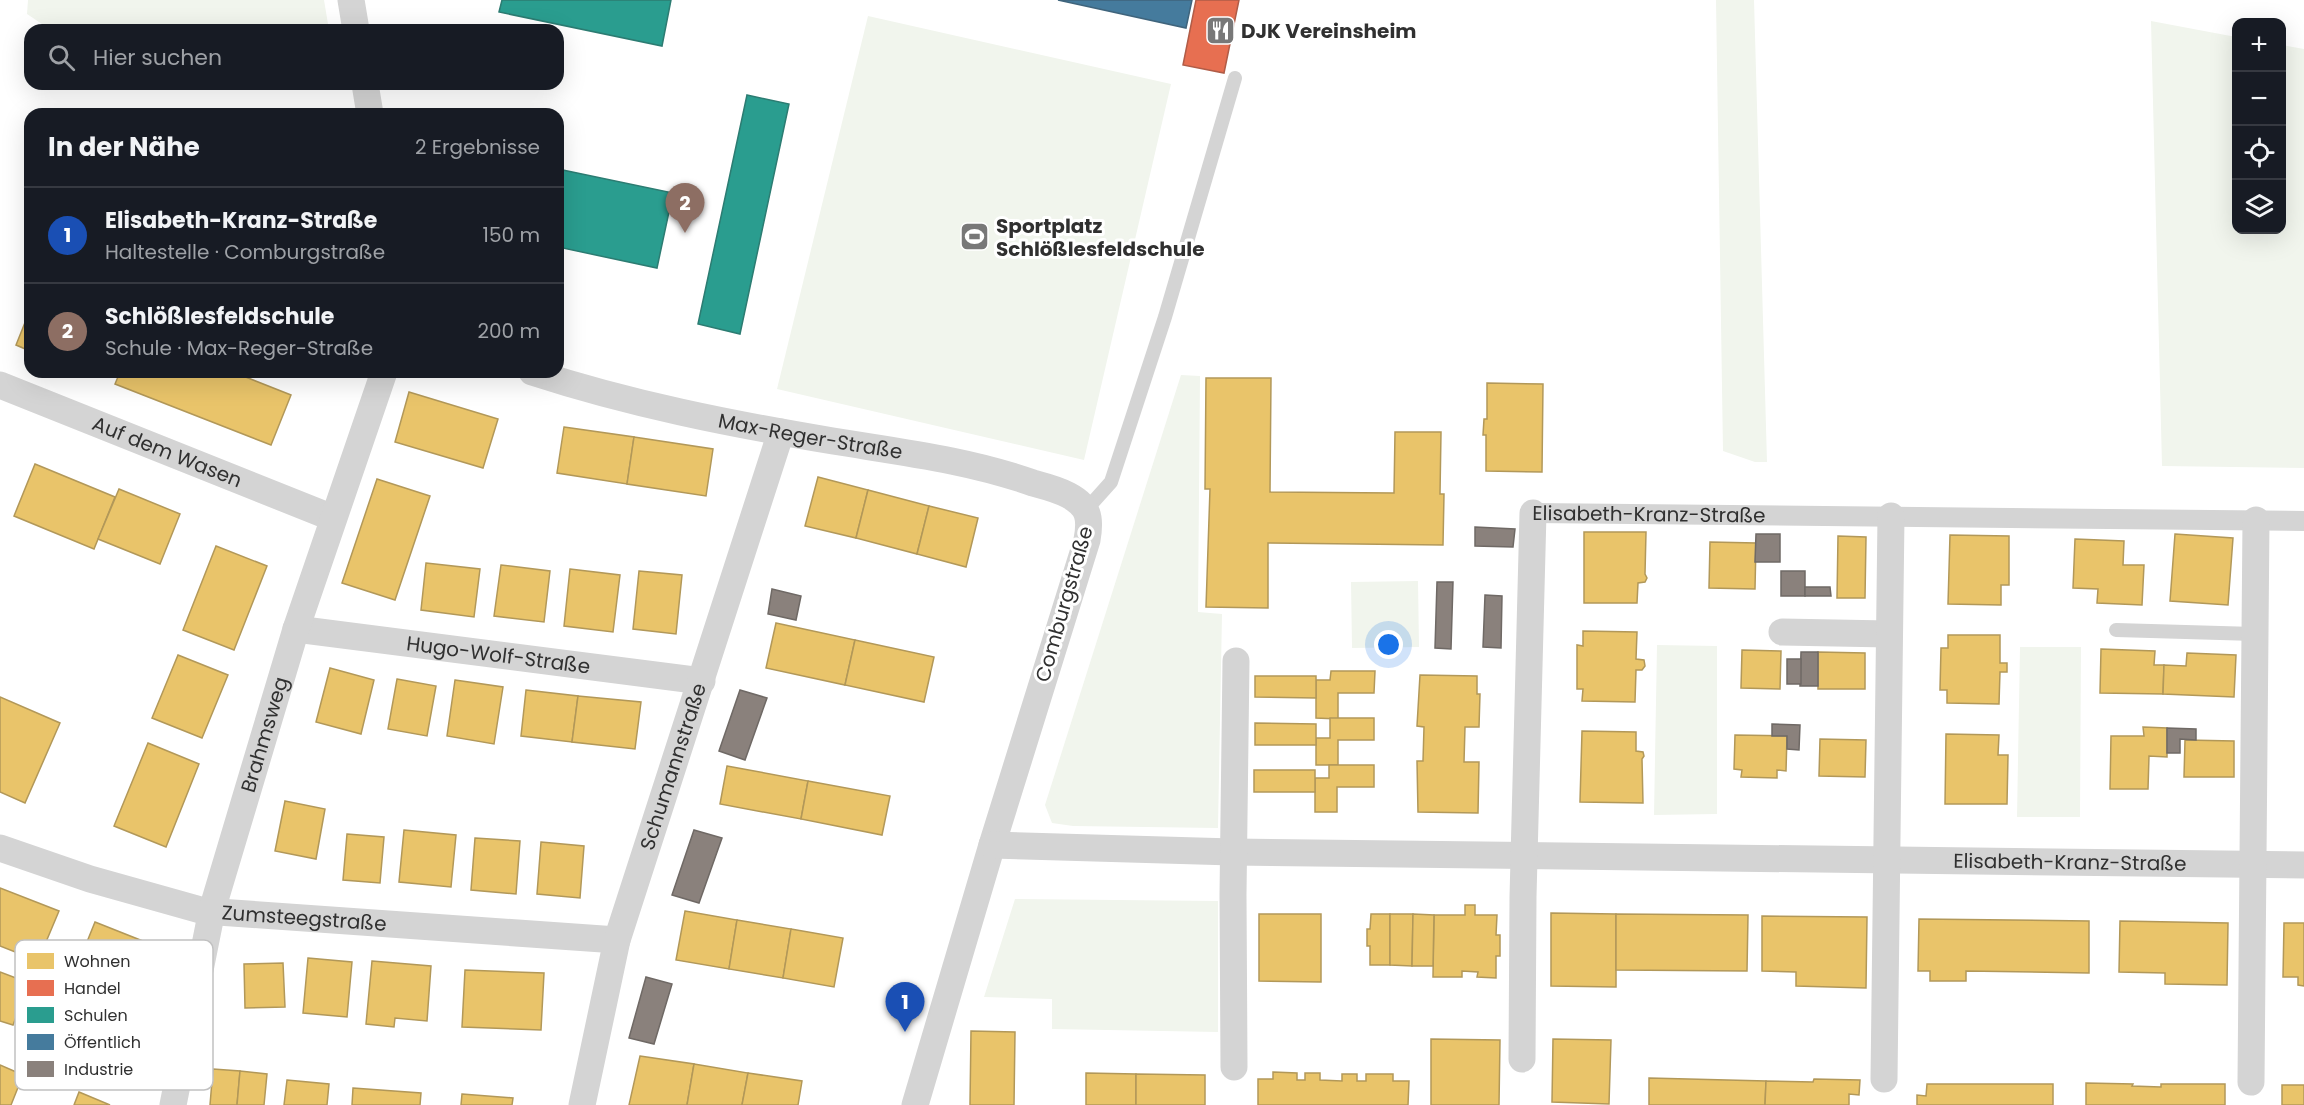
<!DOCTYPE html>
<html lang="de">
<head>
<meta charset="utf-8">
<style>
  body { margin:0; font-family:Poppins,sans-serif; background:#20242c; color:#f1f3f6 }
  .controls { position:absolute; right:18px; top:18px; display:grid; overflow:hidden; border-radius:12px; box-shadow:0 6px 24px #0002 }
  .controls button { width:54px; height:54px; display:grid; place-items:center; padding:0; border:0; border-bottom:2px solid #363941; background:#171b24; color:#f1f3f6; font:30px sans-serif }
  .you { position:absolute; left:1389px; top:645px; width:21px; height:21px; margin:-15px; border:4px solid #fff; border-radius:50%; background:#1a73e8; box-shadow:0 0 0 9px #1a73e833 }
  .badge { display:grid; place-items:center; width:39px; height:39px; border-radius:50%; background:#1a73e8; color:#fff; font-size:20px; font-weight:700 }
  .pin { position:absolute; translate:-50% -50px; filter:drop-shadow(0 2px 3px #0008) }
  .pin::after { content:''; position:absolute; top:32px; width:21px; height:18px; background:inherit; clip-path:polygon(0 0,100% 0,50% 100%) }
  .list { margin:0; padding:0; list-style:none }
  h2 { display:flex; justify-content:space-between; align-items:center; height:78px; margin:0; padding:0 24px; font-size:26px }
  h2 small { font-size:20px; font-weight:400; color:#9ea1a6 }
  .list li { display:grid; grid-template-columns:39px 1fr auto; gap:18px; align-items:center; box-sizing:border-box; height:96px; padding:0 24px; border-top:2px solid #363941 }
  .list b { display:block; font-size:22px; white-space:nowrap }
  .list p { margin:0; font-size:20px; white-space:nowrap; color:#9ea1a6 }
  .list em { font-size:20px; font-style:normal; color:#9ea1a6 }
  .icon { flex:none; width:33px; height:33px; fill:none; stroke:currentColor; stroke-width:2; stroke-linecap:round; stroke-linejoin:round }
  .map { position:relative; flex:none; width:2304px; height:1105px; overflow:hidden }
  .search { position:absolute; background:#171b24; box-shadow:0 6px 24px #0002; left:24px; top:24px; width:540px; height:66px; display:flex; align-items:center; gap:15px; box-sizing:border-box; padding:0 21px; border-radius:18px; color:#9ea1a6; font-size:22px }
  .panel { position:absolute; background:#171b24; box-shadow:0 6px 24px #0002; left:24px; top:108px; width:540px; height:270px; border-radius:18px }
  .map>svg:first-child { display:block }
  .green { fill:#f1f5ed }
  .homes { fill:#e9c46a; stroke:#b29859; stroke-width:1.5 }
  .shops { fill:#e76f51; stroke:#b05c47; stroke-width:1.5 }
  .schools { fill:#2a9d8f; stroke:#2c7c72; stroke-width:1.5 }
  .public { fill:#457b9d; stroke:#3f647c; stroke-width:1.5 }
  .industry { fill:#8a817c; stroke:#6f6965; stroke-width:1.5 }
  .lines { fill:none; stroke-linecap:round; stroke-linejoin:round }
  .service { stroke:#d4d4d4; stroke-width:14 }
  .pedestrian { stroke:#d4d4d4; stroke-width:20 }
  .minor { stroke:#d4d4d4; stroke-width:27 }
  .labels { text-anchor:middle; stroke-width:6; stroke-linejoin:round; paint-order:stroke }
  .poi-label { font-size:20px; font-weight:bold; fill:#303030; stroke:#fff; text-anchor:start }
  .street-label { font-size:20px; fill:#303030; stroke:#fff }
  .key { fill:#fff; stroke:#c1c1c1; stroke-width:1.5 }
  .key-label { font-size:16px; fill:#303030 }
</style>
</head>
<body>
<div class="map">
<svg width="2304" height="1105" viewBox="0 0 2304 1105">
  <rect width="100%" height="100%" fill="#fff"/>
  <g class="green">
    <path d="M28,0H324L329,30H51L27,14Z"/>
    <path d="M1716,0H1754L1767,462H1755L1723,451Z"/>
    <path d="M868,16L1171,84L1084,460L777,389Z"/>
    <path d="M2151,21L2236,37V230H2282V45L2304,49V468L2162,466Z"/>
    <path d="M1181,375L1200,376L1198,612L1222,614L1218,828L1073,826L1052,823L1045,805Z"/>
    <path d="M1418,581L1419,647L1352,648L1351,582Z"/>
    <path d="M1657,645L1717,646V814L1654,815Z"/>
    <path d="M2020,647H2081L2080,817H2017Z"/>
    <path d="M1015,899L1218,901V1032L1052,1029V999L984,997Z"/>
  </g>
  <g class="homes">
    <path d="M30,310V351L16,345Z"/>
    <path d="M120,372H233L291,395L271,445L115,384Z"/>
    <path d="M1206,378H1271L1270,492L1394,493L1395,432H1441L1440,494H1444L1443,545L1268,543V608L1206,607L1210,489H1205Z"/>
    <path d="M1487,383L1543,384L1542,472L1486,471V435H1483L1484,419H1487Z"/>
    <path d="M409,392L498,419L483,468L395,442Z"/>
    <path d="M564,427L634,437L627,484L557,473Z"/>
    <path d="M634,437L713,449L706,496L627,484Z"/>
    <path d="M35,464L115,497L94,549L14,516Z"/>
    <path d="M818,477L868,490L856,538L805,526Z"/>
    <path d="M377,479L430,496L395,600L342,583Z"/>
    <path d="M119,489L180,514L160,564L98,539Z"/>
    <path d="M868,490L929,506L917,554L856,538Z"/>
    <path d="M929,506L978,518L966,567L917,554Z"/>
    <path d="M1584,532H1646L1645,574L1647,578L1645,582L1638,583L1637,603H1584Z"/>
    <path d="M2175,534L2233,538L2228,605L2170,601Z"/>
    <path d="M1950,535L2009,536V585H2001V605L1948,604Z"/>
    <path d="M1838,536L1866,537L1865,598H1837Z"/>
    <path d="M2075,539L2124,541L2123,565H2144L2142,605L2097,603L2098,589L2073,588Z"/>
    <path d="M1710,542L1756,543L1755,589L1709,588Z"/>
    <path d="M216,546L267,566L234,650L183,630Z"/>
    <path d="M426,563L480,569L474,617L421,610Z"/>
    <path d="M501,565L550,571L544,622L494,616Z"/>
    <path d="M570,569L620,575L613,632L564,626Z"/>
    <path d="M639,571L682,575L676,634L633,629Z"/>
    <path d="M776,623L855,640L845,685L766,668Z"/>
    <path d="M1583,631L1637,632L1636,659L1644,660L1645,666L1642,670H1636L1635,702L1582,701L1583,689H1577V645L1583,646Z"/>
    <path d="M1948,635H2000V663H2007V672H2000L1999,704L1947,703V690H1940L1941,648H1948Z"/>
    <path d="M855,640L934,657L924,702L845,685Z"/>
    <path d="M2101,649L2155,651L2154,665H2164L2163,694L2100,693Z"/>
    <path d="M1742,650L1781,651L1780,689L1741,688Z"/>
    <path d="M1818,652L1865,653V689H1818Z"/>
    <path d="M2187,653L2236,655L2234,697L2163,694L2164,665L2186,666Z"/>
    <path d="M178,655L228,675L202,738L152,718Z"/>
    <path d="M330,668L374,680L361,734L316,722Z"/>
    <path d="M1331,671H1375L1374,693H1338V719L1316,718V680H1330Z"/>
    <path d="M1420,675L1477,676V694H1480L1479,727H1465L1464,762H1479L1478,813L1418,812L1417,761H1423L1424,727L1417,726Z"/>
    <path d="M1255,676H1316V698L1255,697Z"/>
    <path d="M397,679L436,686L427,736L388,729Z"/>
    <path d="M455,680L503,687L494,744L447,736Z"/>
    <path d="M526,690L578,696L572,742L521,736Z"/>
    <path d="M578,696L641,702L635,749L572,742Z"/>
    <path d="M0,697L60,723L25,803L0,792Z"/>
    <path d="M1330,718H1374V740H1338V765H1316V738H1330Z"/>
    <path d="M1255,723L1316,724V745H1255Z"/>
    <path d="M2143,727L2167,728V757L2149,756L2148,789H2110L2111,736H2144Z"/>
    <path d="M1582,731L1636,732V751L1643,752L1644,756L1642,759L1643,803L1580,802Z"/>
    <path d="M1946,734L1999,735L1998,755H2008L2007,804H1945Z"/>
    <path d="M1735,735L1787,736L1786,771L1777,770V778L1741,777L1742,770L1734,769Z"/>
    <path d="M1820,739L1866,740L1865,777L1819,776Z"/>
    <path d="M2185,740L2234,741V777H2184Z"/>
    <path d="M148,743L199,764L166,847L114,826Z"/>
    <path d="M1329,765H1374V787H1337V812H1315V778H1329Z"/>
    <path d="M727,766L808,781L801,819L720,804Z"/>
    <rect x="1254" y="770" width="61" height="22"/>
    <path d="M808,781L890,796L882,835L801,819Z"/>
    <path d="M285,801L325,809L316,859L275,851Z"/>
    <path d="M404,830L456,835L451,887L399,882Z"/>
    <path d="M347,834L384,837L380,883L343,880Z"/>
    <path d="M475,838L520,841L516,894L471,890Z"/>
    <path d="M541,842L584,846L580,898L537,894Z"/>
    <path d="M0,888L59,911L38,961L0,946Z"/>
    <path d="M1465,905H1475V915H1497L1496,935H1500V956H1496V978L1477,977L1478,972L1462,971V977H1433L1434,915H1465Z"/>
    <path d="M685,911L737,920L729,969L676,960Z"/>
    <path d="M1551,913L1616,914V987L1551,986Z"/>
    <path d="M1259,914H1321V982L1259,981Z"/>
    <path d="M1371,914H1390V965H1370V946H1367V929H1370Z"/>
    <path d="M1390,914H1413L1412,966L1390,965Z"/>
    <path d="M1413,914L1434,915L1433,966H1412Z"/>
    <path d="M1616,914L1748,915L1747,971L1616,970Z"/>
    <path d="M1762,916L1867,917L1866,988L1796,986V972L1762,971Z"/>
    <path d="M1919,919L2089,921V973L1966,971V981H1930V971H1918Z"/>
    <path d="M737,920L791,929L783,978L729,969Z"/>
    <path d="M2120,921L2228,923L2227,985L2165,984V973L2119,972Z"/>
    <path d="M95,922L168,951L147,1002L74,974Z"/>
    <path d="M2284,923H2304V986L2298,985V977H2283Z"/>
    <path d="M791,929L843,938L834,987L783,978Z"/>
    <path d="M308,958L352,962L347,1017L303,1013Z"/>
    <path d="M372,961L431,966L427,1021L395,1018L394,1027L366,1024Z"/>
    <path d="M283,963L285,1007L245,1008L244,964Z"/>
    <path d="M465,970L544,973L541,1030L462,1027Z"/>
    <path d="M0,972L29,983L13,1025L0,1021Z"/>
    <path d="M971,1031L1015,1032L1014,1105H970Z"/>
    <path d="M1431,1039L1500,1040L1499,1105H1431Z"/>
    <path d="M1553,1039L1611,1040L1609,1104L1552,1102Z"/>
    <path d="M640,1056L694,1064L687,1105H629Z"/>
    <path d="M694,1064L748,1073L742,1105H687Z"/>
    <path d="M0,1065L23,1075L11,1105H0Z"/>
    <path d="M213,1069L240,1071L237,1105H210Z"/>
    <path d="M240,1071L267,1074L264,1105H237Z"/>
    <path d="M1273,1072L1297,1073V1080H1305V1073H1320V1080L1342,1081V1074H1357V1081H1366V1074H1393V1081H1409L1408,1105H1258V1079H1273Z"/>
    <path d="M748,1073L802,1081L798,1105H742Z"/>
    <path d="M1086,1073L1136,1074V1105H1086Z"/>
    <path d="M1136,1074L1205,1075V1105H1136Z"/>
    <path d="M1649,1078L1766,1081L1765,1105H1649Z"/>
    <path d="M1814,1079L1860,1080L1859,1095L1849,1094V1105H1765L1766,1081L1813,1082Z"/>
    <path d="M287,1080L329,1084L327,1105H284Z"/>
    <path d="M2086,1083L2133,1084L2132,1086L2161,1087V1084H2225V1105H2086Z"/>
    <path d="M1927,1084H2053V1105H1917V1095L1926,1096Z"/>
    <rect x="2282" y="1085" width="22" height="20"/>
    <path d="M353,1088L421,1093L420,1105H352Z"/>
    <path d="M79,1092L110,1105H74Z"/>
    <path d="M462,1094L513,1098L512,1105H461Z"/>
  </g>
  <path class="shops" d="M1196,0H1239L1224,73L1183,65Z"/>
  <g class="schools">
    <path d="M502,0H671L662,46L499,12Z"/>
    <path d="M747,95L789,104L740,334L698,324Z"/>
    <path d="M558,169L673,193L657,268L558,247Z"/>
  </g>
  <path class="public" d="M1058,0H1192L1186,28Z"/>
  <g class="industry">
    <path d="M1475,527L1515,529L1513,547L1475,546Z"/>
    <path d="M1756,534H1780V562H1755Z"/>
    <rect x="1781" y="571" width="24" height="25"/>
    <path d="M1437,582H1453L1451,649L1435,648Z"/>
    <path d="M1805,587H1830L1831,596H1805Z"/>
    <path d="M772,589L801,596L796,620L768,614Z"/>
    <path d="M1485,595L1502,596L1501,648L1483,647Z"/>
    <path d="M1801,652H1818V686H1800Z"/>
    <rect x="1787" y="659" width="14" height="25"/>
    <path d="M740,690L767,698L745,760L719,751Z"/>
    <path d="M1772,724L1800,725L1799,750L1787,749V736H1772Z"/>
    <path d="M2167,728L2196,729V740L2180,739V753H2167Z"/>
    <path d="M694,830L722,838L699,903L672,895Z"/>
    <path d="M646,977L672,984L654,1044L629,1038Z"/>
  </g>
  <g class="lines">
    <g class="service">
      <path d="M1086,510L1111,482L1165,317L1235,78"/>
      <path d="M2116,630L2255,634"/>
    </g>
    <path class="pedestrian" id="s1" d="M1533,513L2304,521"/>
    <g class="minor">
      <path d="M351,0L356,30"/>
      <path d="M365,84L370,114"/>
      <path id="s2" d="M532,372C630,404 731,424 833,441C900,452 969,460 1033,483C1044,486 1057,489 1068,495C1089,506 1091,518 1087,540L992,845L915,1105"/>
      <path id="s3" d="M0,385L333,518"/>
      <path id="s4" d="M296,629L702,681"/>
      <path d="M1782,632L1889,634"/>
      <path id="s5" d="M992,845L1233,852L2304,865"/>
      <path id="s6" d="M0,848L90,879L204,911L617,940"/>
      <path d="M1522,1059L1523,897L1533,513"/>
      <path d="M1234,1067L1233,895L1236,661"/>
      <path d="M1884,1079L1891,516"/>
      <path d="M2251,1082L2256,520"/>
      <path id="s7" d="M173,1105L212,910L296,629L384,372"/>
      <path id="s8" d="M582,1105L617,940L781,432"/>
    </g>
  </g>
  <defs>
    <symbol id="restaurant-square" viewBox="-11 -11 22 22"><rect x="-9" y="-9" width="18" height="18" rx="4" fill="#787878" stroke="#fff"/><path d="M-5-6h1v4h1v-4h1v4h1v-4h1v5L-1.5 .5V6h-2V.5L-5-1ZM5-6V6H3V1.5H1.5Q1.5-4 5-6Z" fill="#fff"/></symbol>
    <symbol id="stadium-square" viewBox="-11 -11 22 22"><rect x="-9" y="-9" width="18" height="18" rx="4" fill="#787878" stroke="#fff"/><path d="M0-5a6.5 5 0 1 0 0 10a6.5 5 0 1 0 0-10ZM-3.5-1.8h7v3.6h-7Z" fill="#fff"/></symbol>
  </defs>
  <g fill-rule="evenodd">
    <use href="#restaurant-square" x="1204" y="14" width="33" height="33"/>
    <use href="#stadium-square" x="958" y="220" width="33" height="33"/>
  </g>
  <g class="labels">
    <g class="poi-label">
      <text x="1241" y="38">DJK Vereinsheim</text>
      <text x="996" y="233">Sportplatz<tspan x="996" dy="23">Schlößlesfeldschule</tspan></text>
    </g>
    <g class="street-label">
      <text dy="7" stroke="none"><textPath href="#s2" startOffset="286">Max-Reger-Straße</textPath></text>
      <text dy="7" stroke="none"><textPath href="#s3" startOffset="180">Auf dem Wasen</textPath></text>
      <text dy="7" stroke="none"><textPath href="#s1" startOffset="116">Elisabeth-Kranz-Straße</textPath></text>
      <text transform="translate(1064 604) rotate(-74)" y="7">Comburgstraße</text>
      <text dy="7" stroke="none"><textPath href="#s4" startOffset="204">Hugo-Wolf-Straße</textPath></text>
      <text dy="7" stroke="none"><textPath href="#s7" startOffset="382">Brahmsweg</textPath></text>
      <text dy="7" stroke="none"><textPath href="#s8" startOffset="351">Schumannstraße</textPath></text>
      <text dy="7" stroke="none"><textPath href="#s5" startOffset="1078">Elisabeth-Kranz-Straße</textPath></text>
      <text dy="7" stroke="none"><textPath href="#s6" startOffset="314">Zumsteegstraße</textPath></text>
    </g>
  </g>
  <rect x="15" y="940" width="198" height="150" rx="9" class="key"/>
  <rect x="27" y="953" width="27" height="16" fill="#e9c46a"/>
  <rect x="27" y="980" width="27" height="16" fill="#e76f51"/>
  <rect x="27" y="1007" width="27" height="16" fill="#2a9d8f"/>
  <rect x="27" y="1034" width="27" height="16" fill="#457b9d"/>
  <rect x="27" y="1061" width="27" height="16" fill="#8a817c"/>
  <g class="key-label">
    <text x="64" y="967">Wohnen</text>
    <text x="64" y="994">Handel</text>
    <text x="64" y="1021">Schulen</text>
    <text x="64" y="1048">Öffentlich</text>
    <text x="64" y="1075">Industrie</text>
  </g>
</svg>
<div class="controls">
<button>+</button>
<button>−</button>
<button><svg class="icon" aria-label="locate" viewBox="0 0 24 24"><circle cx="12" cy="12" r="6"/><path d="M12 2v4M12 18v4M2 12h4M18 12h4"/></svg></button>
<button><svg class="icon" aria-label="layers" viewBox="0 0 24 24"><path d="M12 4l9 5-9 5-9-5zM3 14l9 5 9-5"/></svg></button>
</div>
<div class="you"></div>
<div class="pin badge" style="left:905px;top:1032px;background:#1a4fb4">1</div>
<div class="pin badge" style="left:685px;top:233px;background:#8d6e63">2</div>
<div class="search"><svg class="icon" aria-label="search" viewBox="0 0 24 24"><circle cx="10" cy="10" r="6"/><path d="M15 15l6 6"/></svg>Hier suchen</div>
<section class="panel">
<h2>In der Nähe<small>2 Ergebnisse</small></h2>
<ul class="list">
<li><span class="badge" style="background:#1a4fb4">1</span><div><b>Elisabeth-Kranz-Straße</b><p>Haltestelle · Comburgstraße</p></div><em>150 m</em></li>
<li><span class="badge" style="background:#8d6e63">2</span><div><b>Schlößlesfeldschule</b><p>Schule · Max-Reger-Straße</p></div><em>200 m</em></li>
</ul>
</section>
</div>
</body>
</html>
